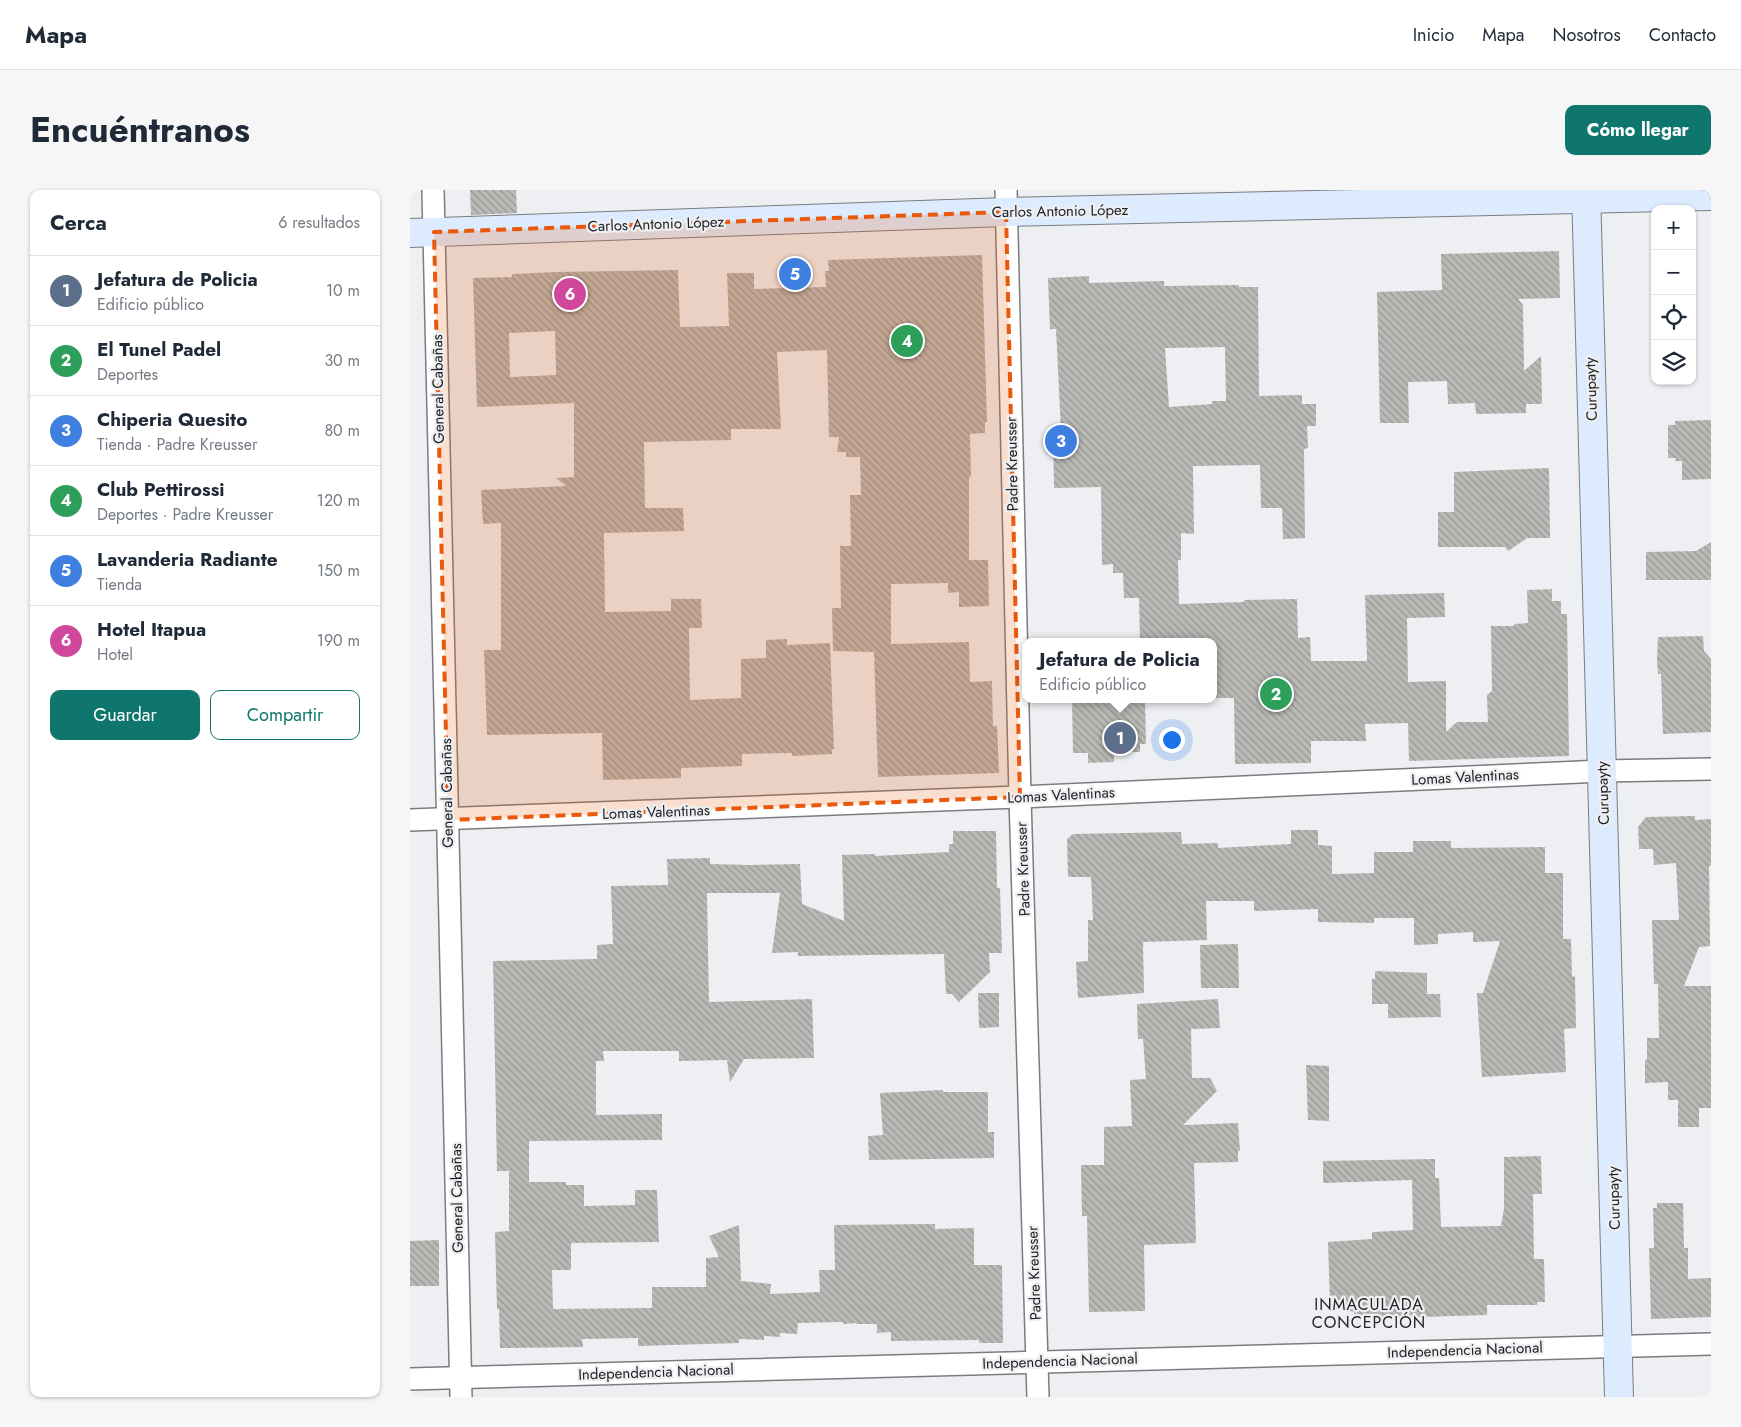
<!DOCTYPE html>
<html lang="es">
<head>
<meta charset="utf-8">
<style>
  body { margin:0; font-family:Jost,sans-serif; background:#f6f6f7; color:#1f2937 }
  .controls { position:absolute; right:15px; top:15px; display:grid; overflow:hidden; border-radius:10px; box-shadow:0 1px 4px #0004 }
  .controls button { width:45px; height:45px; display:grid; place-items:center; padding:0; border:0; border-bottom:1px solid #e0e1e3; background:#fff; color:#1f2937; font:25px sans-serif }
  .you { position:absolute; left:761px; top:549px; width:18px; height:18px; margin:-12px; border:4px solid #fff; border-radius:50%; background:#1a73e8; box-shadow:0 0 0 8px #1a73e833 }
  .badge { display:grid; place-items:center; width:32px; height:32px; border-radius:50%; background:#0f766e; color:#fff; font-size:16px; font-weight:700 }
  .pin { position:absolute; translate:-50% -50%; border:2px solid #fff; box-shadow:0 1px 5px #0006 }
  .popup { position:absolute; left:612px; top:448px; width:195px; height:65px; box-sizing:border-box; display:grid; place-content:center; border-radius:10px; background:#fff; filter:drop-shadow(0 1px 4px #0005); font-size:16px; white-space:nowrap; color:#747a83 }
  .popup b { font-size:19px; color:#1f2937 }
  .popup::after { content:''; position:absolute; left:50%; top:100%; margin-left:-10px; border:10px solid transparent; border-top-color:#fff }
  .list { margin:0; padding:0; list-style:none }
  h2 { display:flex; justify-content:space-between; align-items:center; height:65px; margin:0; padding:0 20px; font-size:21px }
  h2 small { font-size:16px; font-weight:400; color:#747a83 }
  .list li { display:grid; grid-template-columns:32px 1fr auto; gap:15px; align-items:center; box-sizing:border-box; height:70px; padding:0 20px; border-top:1px solid #e0e1e3 }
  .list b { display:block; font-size:19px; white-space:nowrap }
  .list p { margin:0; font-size:16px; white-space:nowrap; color:#747a83 }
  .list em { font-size:16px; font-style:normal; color:#747a83 }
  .actions { display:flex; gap:10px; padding:15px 20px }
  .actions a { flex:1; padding:11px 0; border:1px solid #0f766e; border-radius:10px; text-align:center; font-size:18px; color:#0f766e }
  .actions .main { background:#0f766e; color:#fff }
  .icon { flex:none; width:28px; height:28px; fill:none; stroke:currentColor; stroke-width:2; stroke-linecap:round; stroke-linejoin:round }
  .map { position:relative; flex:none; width:1301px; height:1207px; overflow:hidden; border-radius:10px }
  header { display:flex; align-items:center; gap:30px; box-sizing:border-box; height:70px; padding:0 25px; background:#fff; border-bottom:1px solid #e0e1e3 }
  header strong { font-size:24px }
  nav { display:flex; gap:28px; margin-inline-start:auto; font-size:18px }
  .intro { display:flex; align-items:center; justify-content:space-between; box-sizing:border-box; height:120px; padding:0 30px }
  h1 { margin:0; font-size:35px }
  .button { padding:12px 22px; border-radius:10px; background:#0f766e; color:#fff; font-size:18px; font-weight:700 }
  main { display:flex; gap:30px; padding:0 30px }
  aside { flex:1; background:#fff; border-radius:10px; box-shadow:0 1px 4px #0004 }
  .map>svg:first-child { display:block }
  .building { fill:url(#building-back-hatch); fill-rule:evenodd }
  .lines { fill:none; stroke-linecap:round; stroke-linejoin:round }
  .street-casing { stroke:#7a7c7f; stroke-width:24 }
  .secondary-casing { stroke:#7a7c7f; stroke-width:30 }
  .street { stroke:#fff; stroke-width:21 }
  .secondary { stroke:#ddebff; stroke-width:28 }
  .marked { fill:#e8590c; fill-opacity:0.2; stroke:#e8590c; stroke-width:4; stroke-dasharray:10 6; stroke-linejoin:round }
  .labels { text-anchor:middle; stroke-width:4.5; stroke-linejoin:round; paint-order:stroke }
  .street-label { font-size:15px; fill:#212223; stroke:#edeff2 }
  .neighbourhood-label { font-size:16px; letter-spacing:1px; fill:#212223; stroke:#edeff2 }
</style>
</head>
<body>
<header>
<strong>Mapa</strong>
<nav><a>Inicio</a><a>Mapa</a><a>Nosotros</a><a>Contacto</a></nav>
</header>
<div class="intro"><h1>Encuéntranos</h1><a class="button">Cómo llegar</a></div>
<main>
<aside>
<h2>Cerca<small>6 resultados</small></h2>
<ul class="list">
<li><span class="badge" style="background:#5c6f8a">1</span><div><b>Jefatura de Policia</b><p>Edificio público</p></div><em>10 m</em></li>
<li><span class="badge" style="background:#2e9e5b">2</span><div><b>El Tunel Padel</b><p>Deportes</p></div><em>30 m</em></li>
<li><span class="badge" style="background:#3f7fe0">3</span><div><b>Chiperia Quesito</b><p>Tienda · Padre Kreusser</p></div><em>80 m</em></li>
<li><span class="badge" style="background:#2e9e5b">4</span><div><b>Club Pettirossi</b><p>Deportes · Padre Kreusser</p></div><em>120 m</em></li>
<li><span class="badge" style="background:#3f7fe0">5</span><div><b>Lavanderia Radiante</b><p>Tienda</p></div><em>150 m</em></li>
<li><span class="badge" style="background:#d1479c">6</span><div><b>Hotel Itapua</b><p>Hotel</p></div><em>190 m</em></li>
</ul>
<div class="actions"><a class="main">Guardar</a><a>Compartir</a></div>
</aside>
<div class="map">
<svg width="1301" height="1207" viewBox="0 0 1301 1207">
  <defs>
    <pattern id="building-back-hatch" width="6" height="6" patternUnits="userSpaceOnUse" patternTransform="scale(1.25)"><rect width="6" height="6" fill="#b9bab6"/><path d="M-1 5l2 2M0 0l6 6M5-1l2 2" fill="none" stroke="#969794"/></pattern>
  </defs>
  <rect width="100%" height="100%" fill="#edeff2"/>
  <g class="building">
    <path d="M60,0H106L107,23L61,25Z"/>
    <path d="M1149,61L1150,108L1108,109L1113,115L1114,181L1131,166L1132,214H1116V223L1066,224L1065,213L1038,214L1037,191L998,192L999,233H970L967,102L1032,100L1031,64Z"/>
    <path d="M572,65L577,232H575V243L560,244L561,287H559V370H578L579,416L549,417V402L538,403V393L481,394V454L559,452L560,492L582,491L583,536H587L589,583L468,587L464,462L423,461L422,418H431L430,356H441L440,305H451L450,267H436V262H427L429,247H419L417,160L367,162L371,239H321V250L234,252L235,318H273L274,341L194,343L195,422L261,421V409H291L292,438H279L280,510L331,508V469L356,468V450L377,449V455L420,453L424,559H422V564L382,566V563L332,564V576L271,578V588L193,590L192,543L77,545L74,460H91V333L73,334L71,300L156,296L146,288L164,287V213L67,217L63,88L102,87V84L146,82L268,80L270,137L319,136L317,83H344V99L416,97L415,81H419L418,70ZM145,141L146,185L100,187L99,143Z"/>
    <path d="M679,86V93L754,91V96L829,95V97H848L849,206L892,205V214H906V236H897L898,258L894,259L895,348L873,349L872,318H851L850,275L783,276L784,344L771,343V370H768L769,414L834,412V410L887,409L888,448L900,447L901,471H957L955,405L1034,403L1035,427L997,428L998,492L1036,491V542L1047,532H1078L1077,505L1082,501L1081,436H1104V434L1118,433L1117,400L1142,399V411H1151V424H1157L1159,566L999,571L998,533L955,534L956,551H901V573L825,574L824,508H804V452H730L729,408H714L713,383H703V374L692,375L691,297L644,298L643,242L651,241L646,139H640L638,88ZM815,157L816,211H802V214L759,217L755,158Z"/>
    <path d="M1301,230V289L1272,290V271H1265L1266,268H1258V235H1265V231Z"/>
    <path d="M1139,278L1140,348H1117L1098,361L1095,357H1028V322H1044V282Z"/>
    <path d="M1301,352V390H1236V362L1286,361Z"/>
    <path d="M1293,446L1294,461L1301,469V542L1253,544L1251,484H1248L1247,470L1248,447Z"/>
    <path d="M662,509H682L683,511L735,509L736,554H730V562H704V572L678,573V563H663Z"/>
    <path d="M1285,626V630L1301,629V676H1299L1300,756L1289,757L1274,796H1301V918H1289V937H1268V910H1258V892L1235,893V870H1237V848H1249L1248,794H1244L1242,730H1269L1266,673L1244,675L1243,659H1229L1228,637L1236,627Z"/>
    <path d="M881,640H908V655L922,656V684L964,683V662H1003V651H1041V658L1135,657V683H1153V749H1161L1162,787L1165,786L1166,838L1154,839L1156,882L1072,887L1067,803H1073L1090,751L1063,752V742L1028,744V754L1004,755V728H964V733L908,732V719L844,721V711H796L797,750L733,752L734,803L668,808L666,772L678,771V730H683L681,687H658L657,649L663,644L771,642L772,654L808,653V658L881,654Z"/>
    <path d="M543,641H586L587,698H590L592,763H579L580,782L549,812L542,804H536L534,764L388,766V762L362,763L370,703H297L299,812L402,809L404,868L334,869L320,892L317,870L269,871V861H193L194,871H186V925L252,924V950L119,951V992H156V995H174V1016L225,1015V1000H247L249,1052L161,1053V1080H142L143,1119L242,1118V1097H296V1068L309,1067L299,1046L329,1035L331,1091L361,1094L360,1104L410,1102L409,1080H425L424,1035L525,1034V1039L564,1038V1075H592L593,1153H569V1150L481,1151V1142L467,1143V1134H446V1133L433,1134V1132L388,1133L387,1144L370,1143V1147L354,1146V1150L329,1149V1153L228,1156V1148L172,1149L173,1157L90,1158L89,1119H87L85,1042L99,1041V981H87L83,771L187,769V755L203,754L201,696L258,695L257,669L300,668V674L339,675L390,674L392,714L434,731L432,665L465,664V666L539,662V654H543Z"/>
    <path d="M828,754L829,798H791L790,755Z"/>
    <path d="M965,781L1017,783V804H1030L1031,827L978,828V814H962V789H965Z"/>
    <path d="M568,803H589V837L569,838Z"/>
    <path d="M808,809L810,838L781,839L782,888H800L807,901L773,935L828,933L830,961H828V972L784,973L786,1053L734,1055L735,1121L679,1122L677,1026H672L671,975H694V937L722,936L720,890L736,889L733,849H728L727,814Z"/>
    <path d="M896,875L919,876V931L898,930Z"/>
    <path d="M533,900V902H578V942H584V968L459,970L458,946L473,945L470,903Z"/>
    <path d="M1131,966L1132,1004H1123L1124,1069H1134L1135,1112H1127V1115H1077V1125L944,1129V1122L920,1116L918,1052L962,1049V1042L1003,1040L1002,990L913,993V971L1025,969V988H1029L1031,1037L1091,1036L1094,1018V967Z"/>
    <path d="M1247,1013H1273L1274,1058H1278V1089L1301,1088V1127L1241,1129L1239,1058H1244L1243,1018H1247Z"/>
    <path d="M29,1050V1096H0V1051Z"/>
  </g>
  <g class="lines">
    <defs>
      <g id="street">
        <path d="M23,0L51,1207"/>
        <path d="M596,0L610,607L628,1207"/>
        <path d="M0,630L610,607L1192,581L1301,579"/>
        <path d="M0,1189L1301,1154"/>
      </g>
      <g id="secondary">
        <path d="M1176,0L1209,1207"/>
        <path d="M0,43L596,22L1301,6"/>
      </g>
    </defs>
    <use href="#street" class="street-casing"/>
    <use href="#secondary" class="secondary-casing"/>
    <use href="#street" class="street"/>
    <use href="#secondary" class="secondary"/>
  </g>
  <path class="marked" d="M596,22L610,607L38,630L24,42Z"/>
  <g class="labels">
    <g class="street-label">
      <text transform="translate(650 21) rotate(-1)" y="5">Carlos Antonio López</text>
      <text transform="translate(246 34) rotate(-2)" y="5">Carlos Antonio López</text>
      <text transform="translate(28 199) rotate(-91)" y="5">General Cabañas</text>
      <text transform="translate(1181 199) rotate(-92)" y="5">Curupayty</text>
      <text transform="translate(602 274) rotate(-91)" y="5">Padre Kreusser</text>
      <text transform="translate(1055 587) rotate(-3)" y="5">Lomas Valentinas</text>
      <text transform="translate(37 603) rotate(-91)" y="5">General Cabañas</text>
      <text transform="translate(1193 603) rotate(-92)" y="5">Curupayty</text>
      <text transform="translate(651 605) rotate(-3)" y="5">Lomas Valentinas</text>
      <text transform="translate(246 622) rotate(-2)" y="5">Lomas Valentinas</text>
      <text transform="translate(613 679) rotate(-92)" y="5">Padre Kreusser</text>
      <text transform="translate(47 1008) rotate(-91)" y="5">General Cabañas</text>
      <text transform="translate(1204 1008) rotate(-92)" y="5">Curupayty</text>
      <text transform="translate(624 1083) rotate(-92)" y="5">Padre Kreusser</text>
      <text transform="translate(1055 1160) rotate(-2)" y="5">Independencia Nacional</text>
      <text transform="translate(650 1171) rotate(-2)" y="5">Independencia Nacional</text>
      <text transform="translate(246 1182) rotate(-2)" y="5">Independencia Nacional</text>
    </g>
    <g class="neighbourhood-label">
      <text x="959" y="1120">INMACULADA<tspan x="959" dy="18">CONCEPCIÓN</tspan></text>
    </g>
  </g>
</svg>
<div class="controls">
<button>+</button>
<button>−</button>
<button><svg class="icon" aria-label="locate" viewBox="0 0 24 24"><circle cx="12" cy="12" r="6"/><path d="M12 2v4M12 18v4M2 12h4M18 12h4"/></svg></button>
<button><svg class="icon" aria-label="layers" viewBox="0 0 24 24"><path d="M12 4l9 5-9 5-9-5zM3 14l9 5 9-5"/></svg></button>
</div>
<div class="you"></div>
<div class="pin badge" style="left:710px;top:548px;background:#5c6f8a">1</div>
<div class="popup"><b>Jefatura de Policia</b>Edificio público</div>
<div class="pin badge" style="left:866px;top:504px;background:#2e9e5b">2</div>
<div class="pin badge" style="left:651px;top:251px;background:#3f7fe0">3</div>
<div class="pin badge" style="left:497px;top:151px;background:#2e9e5b">4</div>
<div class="pin badge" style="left:385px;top:84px;background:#3f7fe0">5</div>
<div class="pin badge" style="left:160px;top:104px;background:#d1479c">6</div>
</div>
</main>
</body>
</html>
